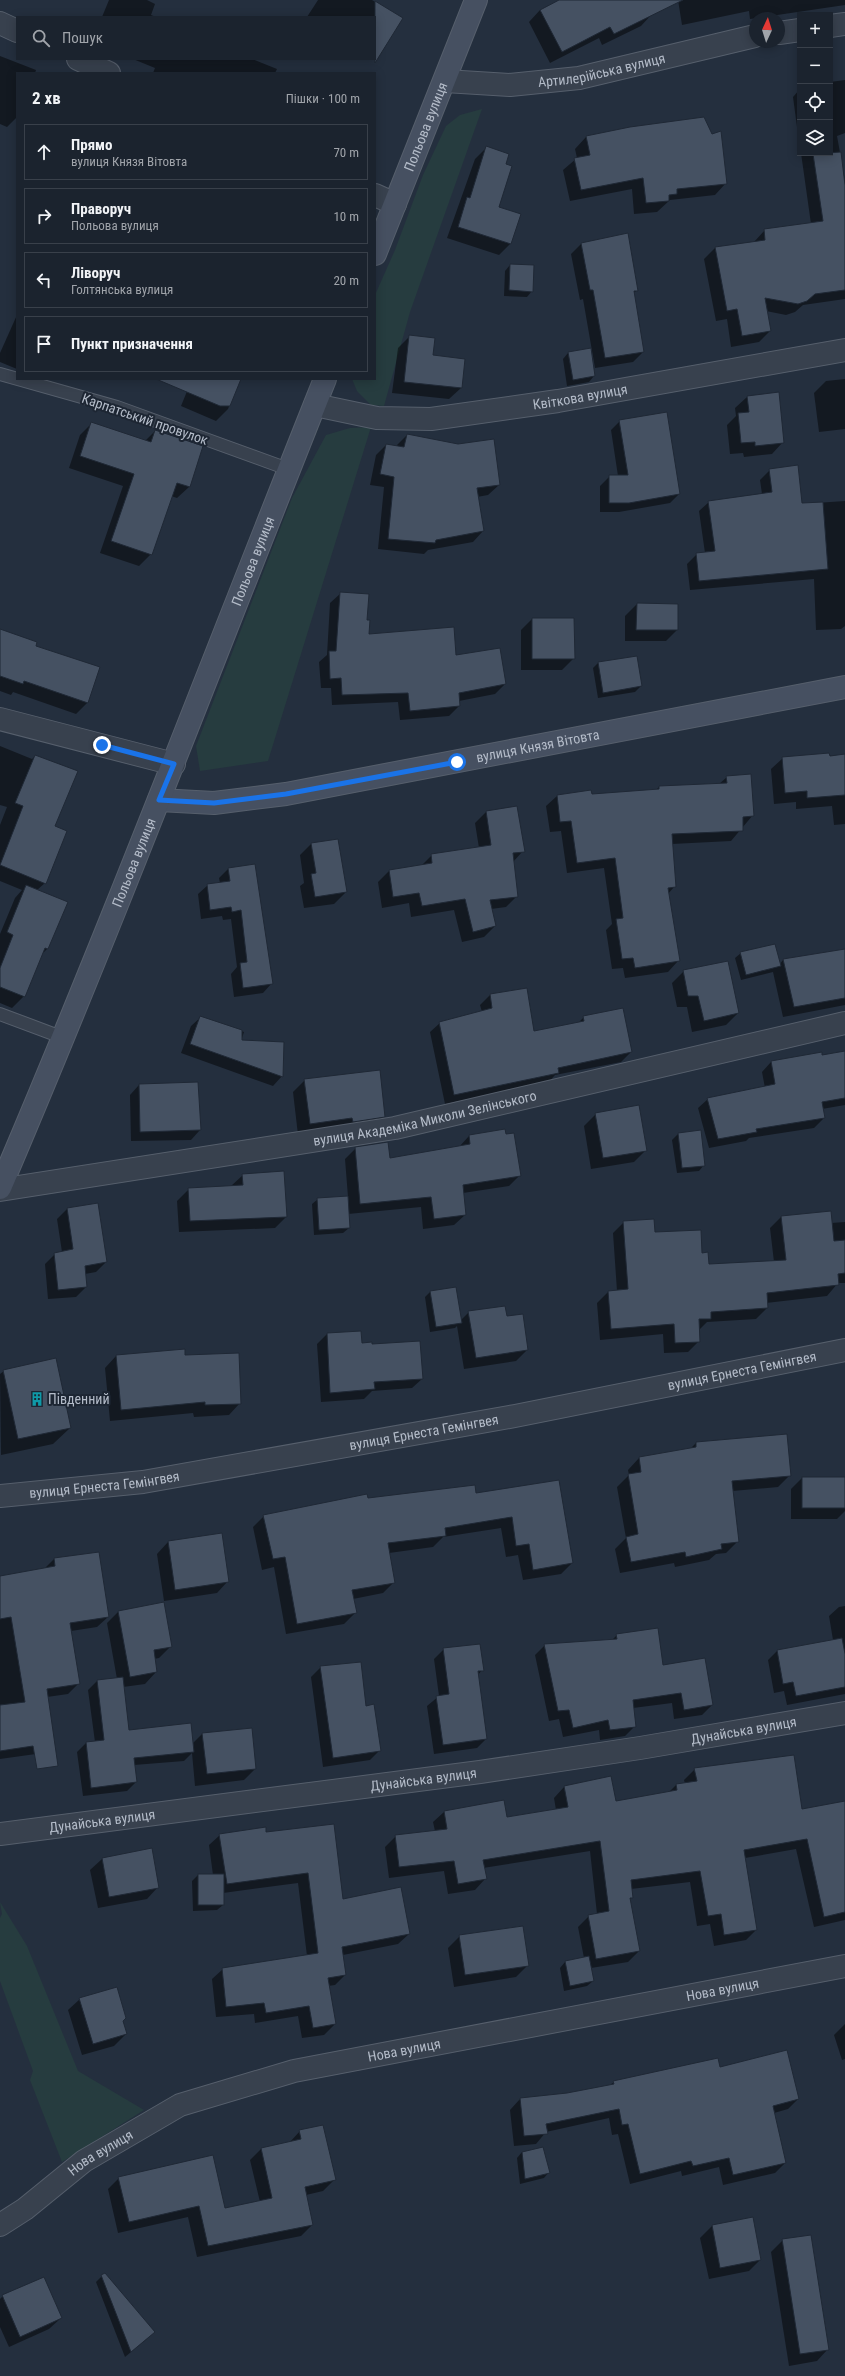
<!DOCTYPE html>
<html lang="uk">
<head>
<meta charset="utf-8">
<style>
  body { margin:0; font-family:"Roboto Condensed",sans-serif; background:#242b36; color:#f1f3f6 }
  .controls { position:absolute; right:12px; top:12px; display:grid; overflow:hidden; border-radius:0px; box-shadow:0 2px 10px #0003 }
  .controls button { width:36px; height:36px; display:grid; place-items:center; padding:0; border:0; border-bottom:1px solid #39404a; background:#1b232e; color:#f1f3f6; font:20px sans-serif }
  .compass { position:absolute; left:749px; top:12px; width:36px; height:36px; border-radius:50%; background:#1b232e; box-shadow:0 2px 10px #0003; rotate:4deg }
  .stop { position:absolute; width:12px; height:12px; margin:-9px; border:3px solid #1a73e8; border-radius:50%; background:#fff }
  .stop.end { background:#1a73e8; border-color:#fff; box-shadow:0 1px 4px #0008 }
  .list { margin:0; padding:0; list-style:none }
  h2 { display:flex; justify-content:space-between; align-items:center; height:52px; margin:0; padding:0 16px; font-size:17px }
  h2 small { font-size:13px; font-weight:400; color:#a0a4aa }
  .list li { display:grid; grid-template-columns:26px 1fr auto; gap:12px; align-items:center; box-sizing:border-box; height:56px; margin:0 8px 8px; padding:0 8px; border:1px solid #39404a; border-radius:0px }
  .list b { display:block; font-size:15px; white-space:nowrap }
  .list p { margin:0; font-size:13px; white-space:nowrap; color:#a0a4aa }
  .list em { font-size:13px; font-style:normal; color:#a0a4aa }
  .icon { flex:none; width:22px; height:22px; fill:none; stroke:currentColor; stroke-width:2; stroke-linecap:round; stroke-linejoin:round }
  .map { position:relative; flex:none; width:845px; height:2376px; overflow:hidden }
  .search { position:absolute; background:#1b232e; box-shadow:0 2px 10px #0003; left:16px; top:16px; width:360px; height:44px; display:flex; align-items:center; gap:10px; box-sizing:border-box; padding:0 14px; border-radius:0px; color:#a0a4aa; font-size:15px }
  .panel { position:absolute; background:#1b232e; box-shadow:0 2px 10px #0003; left:16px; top:72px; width:360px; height:308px; border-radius:0px }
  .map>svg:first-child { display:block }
  .green { fill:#263c3f }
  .shadow { fill:#0007 }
  .building { fill:#455162; stroke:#1f2835 }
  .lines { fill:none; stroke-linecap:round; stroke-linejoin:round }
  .lane-casing { stroke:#565f6c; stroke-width:14 }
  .street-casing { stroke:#565f6c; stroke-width:24 }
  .secondary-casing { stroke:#565f6c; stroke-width:24 }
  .lane { stroke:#38414e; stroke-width:12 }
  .street { stroke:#38414e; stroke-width:22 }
  .secondary { stroke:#465061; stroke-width:22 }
  .route { stroke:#1a73e8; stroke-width:5 }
  .labels { text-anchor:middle; stroke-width:4; stroke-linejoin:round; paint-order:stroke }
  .street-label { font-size:14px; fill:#b4bcc9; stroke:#1d2633 }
  .poi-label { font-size:14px; fill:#b4bcc9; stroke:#1d2633; text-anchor:start }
</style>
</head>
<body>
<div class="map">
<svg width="845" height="2376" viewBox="0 0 845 2376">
  <rect width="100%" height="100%" fill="#242f3e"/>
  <g class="green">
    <path d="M482,109L410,312L384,406L371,405L357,391L352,379H375V295L395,250L423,175L446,126L460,115Z"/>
    <path d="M371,427L268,761L200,771L196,746L292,498L326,435L350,428Z"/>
    <path d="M0,1902L27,1946L78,2071L144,2110L62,2162L30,2080L33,2071L0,1981V1918L2,1914Z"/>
  </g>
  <g class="shadow">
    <path d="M109,0H147L155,4L151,15L156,17H102Z"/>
    <path d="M318,0H372L402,18L375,57V17H307Z"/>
    <path d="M561,0H645L652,14L641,26L602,45L599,38L550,63L529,22L540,10Z"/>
    <path d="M678,0H845V5L750,19L749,11L682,25Z"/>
    <path d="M0,56L36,70L35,73H17V117L7,127L0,124Z"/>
    <path d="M133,59H252L277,69L275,73H153L155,68Z"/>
    <path d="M845,80V133L837,136L845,180V299L803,305L795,312L786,315L766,311L770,331L759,342L731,347L727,319L716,321L704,259L715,248L754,242L765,230L811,224L801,153H830V82Z"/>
    <path d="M800,89V149L793,97Z"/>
    <path d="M630,128L726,183L715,195L670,200L657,212L634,214L632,189L570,201L563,170L577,158L575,149L586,137Z"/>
    <path d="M487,147L505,165L498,208L510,244L499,255L447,238L475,159Z"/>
    <path d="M627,235L637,290L633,294L643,352L633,362L595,368L583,299L580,300L571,254L581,244Z"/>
    <path d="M510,265L532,291L527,297L504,296L505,271Z"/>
    <path d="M17,315V369L0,362V353Z"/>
    <path d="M409,337L432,356L461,388L449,399L392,393L398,348Z"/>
    <path d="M568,353L594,376L589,382L567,386L563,359Z"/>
    <path d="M192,379H240L228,409L216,421L181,406Z"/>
    <path d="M845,379V429L819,432L814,393L826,381Z"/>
    <path d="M778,393L783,442L772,454L744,457L743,453L730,454L727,425L736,416L735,408L747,397Z"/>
    <path d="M620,421L679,494L670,503L619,512H600V486L610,476H618L611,430Z"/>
    <path d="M92,423L145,441L155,431L189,487L177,498L171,496L151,554L139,566L100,553L123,486L69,468L80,435Z"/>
    <path d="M407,435L499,485L488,495L477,497L483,531L473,542L428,550L424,554L378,549L384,487L370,485L376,455L386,445L396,446Z"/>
    <path d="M770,470L801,504L845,501V487V626L841,629L816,630L814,579L690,590L687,564L697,554L705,553L699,511L709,502L762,494L760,480Z"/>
    <path d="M341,593L366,620L368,635L455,656L505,684L495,694L459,701V706L449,716L400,720L398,702L332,705L331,688H321L319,662L327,655L330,603Z"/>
    <path d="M637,604L677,630L666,641H625V616Z"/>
    <path d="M532,619L574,658L562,670H521V630Z"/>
    <path d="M0,630L34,646L88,702L76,714L13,692L11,695L0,691Z"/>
    <path d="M599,662L641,686L635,692L598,698L593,668Z"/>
    <path d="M0,746L32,759L35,756L54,827L45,883L37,890L47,949L40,956L24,996L12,1008L0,1003V934L15,898L22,890L0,881V825L7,807L0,805Z"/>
    <path d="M845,755V824L834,825L832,806L796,809V802L774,804L771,769L783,758Z"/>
    <path d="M727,777L753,815L731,841L672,844L674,887L668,894L678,961L668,972L625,978L623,968L612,969L606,930L612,924L604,868L567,873L561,831L550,832L546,806L557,796L591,791V795L655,791L659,787L719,784Z"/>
    <path d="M486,812L523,851L513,862L517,896L506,907L491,909L495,926L484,937L462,942L454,910L411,917L409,903L382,908L378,882L389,871L421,866L432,855L479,848L475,823Z"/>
    <path d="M311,844L346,892L334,904L304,908L300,886L304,883L300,855Z"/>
    <path d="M229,868L272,983L263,993L234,997L231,974L237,967L231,919L223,920L222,916L201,919L198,894L208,885L220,883L219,878Z"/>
    <path d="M845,950V1005L783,1017L773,972L741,980L735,958L741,953L779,965L783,960Z"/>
    <path d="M684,971L738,1013L726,1025L692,1032L687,1007H677L672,983Z"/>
    <path d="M490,995L533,1033L577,1024L584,1017L631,1052L621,1062L555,1075L548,1083L445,1104L430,1032L440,1023L482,1012L480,1005Z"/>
    <path d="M201,1017L244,1032L241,1041L282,1076L273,1086L181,1053L191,1026Z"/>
    <path d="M845,1052V1105L822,1109L824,1118L814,1128L749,1138L746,1141L709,1148L698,1108L708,1099L765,1088L762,1072L771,1062Z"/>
    <path d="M305,1080L384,1117L372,1128L298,1135L293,1092Z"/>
    <path d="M197,1083L200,1130L191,1140L131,1141L130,1095L139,1085Z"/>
    <path d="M596,1114L646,1150L634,1162L591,1169L584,1126Z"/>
    <path d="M678,1134L704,1165L699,1171L677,1173L672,1140Z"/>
    <path d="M469,1136L519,1176L509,1186L463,1193L465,1215L454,1225L423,1229L421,1207L348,1214L349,1228L343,1233L314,1235L312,1204L318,1199L348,1197L345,1159L356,1148L389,1159L459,1147Z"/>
    <path d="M243,1175L286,1217L275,1228L179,1232L177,1201L189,1189L231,1186Z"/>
    <path d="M67,1209L106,1262L96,1272L85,1274L86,1287L76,1297L48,1299L45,1264L55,1254L62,1252L57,1219Z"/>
    <path d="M781,1217L831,1223L845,1222V1283H838L827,1296L766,1303L767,1308L756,1319L707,1322L699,1330V1341L688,1352L664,1353L663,1334L600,1340L597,1303L608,1292L617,1291L613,1233L624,1222L701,1254L708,1265L774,1262L770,1228Z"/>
    <path d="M430,1292L460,1321L469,1312L506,1317L527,1350L516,1361L464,1369L457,1326L455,1328L430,1332L425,1297Z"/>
    <path d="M327,1334L371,1345L422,1379L412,1388L372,1391L364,1399L321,1402L317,1344Z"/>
    <path d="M116,1356H184L240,1403L229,1415L194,1417L193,1413L110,1421L105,1368Z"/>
    <path d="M4,1371L70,1428L53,1444L1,1455L0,1374Z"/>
    <path d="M696,1443L790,1475L778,1487L732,1491L738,1541L726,1553L716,1554L709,1560L675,1567L674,1563L620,1573L615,1549L626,1538L617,1487L629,1475L628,1470L639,1458L690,1449Z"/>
    <path d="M802,1478H845V1511L837,1519H791V1489Z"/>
    <path d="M559,1481L572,1563L561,1574L523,1580L518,1555L506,1557L501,1528L443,1537L433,1547L389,1553L394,1582L383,1593L353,1599L355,1613L344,1624L286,1634L274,1567L262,1570L253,1527L264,1516L367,1499L475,1494Z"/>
    <path d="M221,1534L228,1581L217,1593L164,1601L157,1554L168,1542Z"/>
    <path d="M54,1559L108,1617L97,1627L71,1631L79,1683L68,1694L47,1697L43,1753L0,1759V1577L44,1569Z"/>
    <path d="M845,1606V1694L787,1705L784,1691L774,1693L768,1660L777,1651L833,1640L829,1616L839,1607Z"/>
    <path d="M118,1612L171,1646L159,1658L154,1659L156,1672L145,1684L123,1687L128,1731L192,1744L202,1734L255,1769L244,1780L195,1786L192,1753L184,1761L134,1765L136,1782L127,1791L83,1796L77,1752L86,1743L95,1742L88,1690L97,1681L117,1679L107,1623Z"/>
    <path d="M617,1635L663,1666L712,1705L702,1715L674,1719L672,1703L633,1708L635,1726L625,1736L600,1740L599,1730L563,1737L559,1719L549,1721L535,1655L545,1645L612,1640Z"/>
    <path d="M444,1649L482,1670L478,1675L486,1739L477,1748L434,1754L427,1706L439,1696L434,1659Z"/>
    <path d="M321,1667L365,1707L380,1750L370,1760L323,1767L311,1677Z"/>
    <path d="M695,1769L801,1810L845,1802V1920L814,1927L796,1849L745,1858L756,1930L746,1940L714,1946L710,1924L697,1926L690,1882L631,1889L632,1897L630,1899L639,1951L628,1962L591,1968L593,1981L587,1986L564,1991L560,1968L565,1962L584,1958L578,1927L589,1916L597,1914L590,1851L483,1868L485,1879L475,1890L448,1894L444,1871L389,1878L385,1847L396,1836L435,1831L433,1822L444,1812L506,1818L556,1810L554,1798L564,1787L615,1803L669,1792L676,1785L685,1784L684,1780Z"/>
    <path d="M265,1833L342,1900L409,1934L398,1944L343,1955L345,1975L335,1985L328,1986L335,2024L324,2035L302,2038L298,2016L255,2023L254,2014L216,2017L212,1979L223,1969L307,1956L298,1883L223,1893V1905L217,1910L193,1911L192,1881L198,1875H213L209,1845L220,1835Z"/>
    <path d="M151,1850L158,1887L147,1899L98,1908L90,1870L102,1859Z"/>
    <path d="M460,1936L527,1966L516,1977L454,1987L448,1948Z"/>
    <path d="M80,1999L122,2021L126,2034L114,2046L82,2055L68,2010Z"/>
    <path d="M845,2024V2059L842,2060L834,2035Z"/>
    <path d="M719,2068L798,2099L788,2109L774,2113L785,2163L775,2173L723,2185L719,2167L682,2176L681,2171L630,2184L618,2134L612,2135L609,2118L546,2132L536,2144L514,2146L510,2110L520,2099L567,2094L610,2085L614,2082Z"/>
    <path d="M300,2131L334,2180L323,2191L306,2195L312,2225L301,2236L197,2257L188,2217L118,2233L108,2189L119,2178L224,2209L260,2202L250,2160L261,2149L289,2143Z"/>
    <path d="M522,2152L549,2172L544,2178L520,2184L517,2158Z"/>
    <path d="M752,2218L760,2260L749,2271L709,2279L700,2238L712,2226Z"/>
    <path d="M783,2240L828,2349L817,2361L789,2366L771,2252Z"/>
    <path d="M102,2276L148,2338L125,2357L96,2282Z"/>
    <path d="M3,2296L61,2318L49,2329L9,2347L0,2327V2299Z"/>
  </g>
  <g class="building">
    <path d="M559,0H683L614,34L610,27L562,52L540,10Z"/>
    <path d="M375,1L403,18L375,63Z"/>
    <path d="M704,117L712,134L721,131L727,184L677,189V194L669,195V201L646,203L643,178L581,190L574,158L590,155L586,136L630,127Z"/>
    <path d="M486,146L509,154L506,164L512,166L499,207L521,214L511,244L458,227L467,197L470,198Z"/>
    <path d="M841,152L845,185V290L815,294L807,301L798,304L765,298L771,331L742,336L737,309L727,311L715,247L765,240L764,229L823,221L813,154Z"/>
    <path d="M628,233L638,291H634L644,352L605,358L593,290H590L581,243Z"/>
    <path d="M510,264L534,265L533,292L509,290Z"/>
    <path d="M409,335L435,338L433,355L465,359L462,388L404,382Z"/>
    <path d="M591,348L595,376L573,380L568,352Z"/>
    <path d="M156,379H241L230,406H220Z"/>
    <path d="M779,392L784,443L755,446V442L741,443L738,413L749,412L747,396Z"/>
    <path d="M667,412L680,494L629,503H609V475H628L619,420Z"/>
    <path d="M91,422L151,442L155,430L203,446L190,487L177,483L152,555L111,541L134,474L80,456Z"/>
    <path d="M407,434L458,444L494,439L500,485L477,488L484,531L436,540L435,543L388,539L394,477L380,474L386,444L404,447Z"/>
    <path d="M798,465L802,503L823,502L828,569L699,581L696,553L715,551L708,501L772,492L769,469Z"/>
    <path d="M340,592L369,594L367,620H370L369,634L454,627L456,655L500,648L506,684L459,693L460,706L410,711L408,693L342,695L341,678L330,679L329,651H336Z"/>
    <path d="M637,603L678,604V630H636Z"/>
    <path d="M532,618H574L575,659H532Z"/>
    <path d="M0,629L37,642L36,646L100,667L88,703L24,681L23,684L0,676Z"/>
    <path d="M637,656L642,686L603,693L598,662Z"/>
    <path d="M829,753L830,756L845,754V795L807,798V791L785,793L782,757Z"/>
    <path d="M35,755L78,771L55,826L67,831L46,884L0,865L23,806L15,803Z"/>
    <path d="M751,774L754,816L743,817V831L672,834L676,887L668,888L680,961L635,968L633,958L622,959L616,919L623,918L615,858L577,863L571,821L560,822L557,795L591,790L592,794L659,789V786L727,783L726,776Z"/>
    <path d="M517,806L525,852L513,853L518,897L490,900L496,926L473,932L465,899L422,906L419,893L393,897L389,870L432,863L431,854L491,845L486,811Z"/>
    <path d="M338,839L347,892L315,897L311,874L316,873L311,843Z"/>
    <path d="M255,864L273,984L243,988L240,963L247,962L241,910L232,912L231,907L210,910L207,884L230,881L228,868Z"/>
    <path d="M26,885L68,902L48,949L45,948L25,997L0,987V968L13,935L7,932Z"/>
    <path d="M775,944L781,966L746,975L740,952Z"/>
    <path d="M845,949V998L794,1007L783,959Z"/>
    <path d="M728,961L739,1013L704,1021L698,996H688L683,970Z"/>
    <path d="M527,988L534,1031L584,1021L583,1016L623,1008L632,1052L558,1068L559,1073L454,1095L439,1022L492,1008L490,994Z"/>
    <path d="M200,1016L242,1030V1040L284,1042L283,1077L190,1044Z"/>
    <path d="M845,1051V1098L822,1102L825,1118L756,1129L757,1132L718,1139L707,1098L775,1084L771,1061L822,1052V1055Z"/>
    <path d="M380,1070L385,1117L353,1122L352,1118L310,1124L304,1079Z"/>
    <path d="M198,1082L201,1130L140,1132L139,1084Z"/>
    <path d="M639,1105L647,1151L603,1158L595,1113Z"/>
    <path d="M505,1129L506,1134L514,1133L521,1176L463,1185L466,1215L434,1219L431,1197L360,1204L355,1147L388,1142L390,1158L470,1144L469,1135Z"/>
    <path d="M701,1130L705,1166L682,1168L678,1133Z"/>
    <path d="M284,1171L287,1217L190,1221L188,1188L243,1185L242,1174Z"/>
    <path d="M348,1196L350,1228L319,1230L317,1198Z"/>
    <path d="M98,1203L107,1262L85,1266L87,1287L58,1290L54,1253L73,1249L67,1208Z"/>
    <path d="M831,1211L834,1241L845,1240V1273L838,1274L839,1285L767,1293L768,1308L711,1312V1319H699L700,1342L675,1343L674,1324L611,1329L608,1291L628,1289L623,1221L654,1219L655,1232L701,1230L702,1253L708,1252L709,1264L786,1260L781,1216Z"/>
    <path d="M456,1287L462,1323L436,1327L430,1291Z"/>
    <path d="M505,1306L507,1316L523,1314L528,1350L476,1358L468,1311Z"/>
    <path d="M361,1331L362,1343L372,1342V1344L420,1341L423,1379L374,1382L375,1389L330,1393L327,1333Z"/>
    <path d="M185,1349V1355L239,1353L241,1404L205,1405V1402L121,1410L116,1355Z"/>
    <path d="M56,1358L71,1428L18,1439L3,1370Z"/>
    <path d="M787,1434L791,1476L732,1481L739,1542L721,1544L722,1549L686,1557L685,1552L631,1562L626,1537L638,1534L628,1474L641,1472L639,1457L696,1447V1442Z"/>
    <rect x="802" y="1477" width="43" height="31"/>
    <path d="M559,1480L573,1563L533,1570L529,1544L516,1546L512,1517L445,1528L446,1536L388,1543L395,1583L352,1590L357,1613L297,1624L285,1557L273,1559L263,1515L367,1494L368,1498L475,1485L476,1493Z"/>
    <path d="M222,1533L229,1582L175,1590L168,1541Z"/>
    <path d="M99,1552L109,1617L70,1623L80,1684L47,1689L58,1766L37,1769L33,1746L0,1751V1705L25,1702L11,1617L0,1619V1576L55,1566L54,1558Z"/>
    <path d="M164,1602L172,1647L154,1650L157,1672L130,1677L118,1611Z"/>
    <path d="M658,1628L663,1665L705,1658L713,1705L684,1710L681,1693L633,1700L636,1727L610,1730L608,1720L573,1728L569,1710L558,1711L544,1644L617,1639L616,1634Z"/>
    <path d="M842,1638L845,1654V1687L796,1696L793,1682L783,1684L777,1650Z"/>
    <path d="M480,1644L484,1671H478L487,1739L443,1745L436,1696L449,1694L443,1648Z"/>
    <path d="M361,1662L366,1706L374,1704L381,1751L333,1758L320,1666Z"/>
    <path d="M123,1677L129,1730L191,1723L194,1752L134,1758L137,1782L91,1788L86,1742L104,1740L97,1680Z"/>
    <path d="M252,1728L256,1769L207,1774L202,1733Z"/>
    <path d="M794,1755L802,1809L845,1801V1912L824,1917L807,1839L744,1850L757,1930L724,1935L721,1914L708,1916L700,1871L631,1880L633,1898H630L640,1951L596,1959L588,1915L609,1911L600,1841L483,1860L487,1879L458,1884L454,1861L399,1867L395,1835L447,1829L444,1811L504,1800L507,1817L568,1807L564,1786L611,1776L616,1801L677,1790L676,1784L697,1781L694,1768Z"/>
    <path d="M334,1824L343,1899L401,1887L410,1934L342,1947L346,1975L328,1978L336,2024L313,2028L309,2006L266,2013L264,2003L226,2007L222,1968L318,1953L308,1873L227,1884L219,1834L266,1827V1832Z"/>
    <path d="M152,1848L159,1888L109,1897L102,1858Z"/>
    <rect x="198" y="1874" width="26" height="31"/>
    <path d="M523,1926L529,1966L465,1975L459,1935Z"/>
    <path d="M589,1956L594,1981L570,1986L565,1961Z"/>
    <path d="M117,1987L126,2018L123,2021L127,2034L93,2044L79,1998Z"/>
    <path d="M787,2050L799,2099L773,2106L786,2163L733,2175L729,2158L693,2166L691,2161L640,2174L628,2124L622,2125L619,2109L546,2124L548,2134L524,2136L520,2098L567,2093L614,2084L613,2081L718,2058L720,2067Z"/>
    <path d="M323,2125L336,2180L305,2187L313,2225L208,2246L199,2206L129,2222L118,2177L213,2155L225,2208L272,2198L261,2148L301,2139L299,2130Z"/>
    <path d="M543,2147L550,2173L525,2179L522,2152Z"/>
    <path d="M753,2217L761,2260L720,2268L712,2225Z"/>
    <path d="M811,2235L829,2350L800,2354L782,2239Z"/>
    <path d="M105,2273L155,2332L131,2352L101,2275Z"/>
    <path d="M44,2277L62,2318L20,2337L2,2295Z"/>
  </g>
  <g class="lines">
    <defs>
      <g id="lane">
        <path d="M0,374L117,407L288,469"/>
        <path d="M0,1014L64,1038"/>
      </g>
      <g id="street">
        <path d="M0,23L17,31"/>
        <path d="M830,26L845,24"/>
        <path d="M779,33L800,30"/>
        <path d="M78,59L109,73"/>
        <path id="s1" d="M445,81L510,85L579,78L755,36"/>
        <path d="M375,195L395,204"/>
        <path id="s2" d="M315,405L377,418L431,419L558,401L845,350"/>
        <path d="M0,719L174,764"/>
        <path id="s3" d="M0,1190L395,1128L845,1023"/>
        <path id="s4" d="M0,1496L143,1482L515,1416L845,1350"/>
        <path id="s5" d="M0,1834L480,1772L640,1748L845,1713"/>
        <path id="s6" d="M0,2225L25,2209L84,2161L180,2105L294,2071L845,1966"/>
      </g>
      <g id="secondary">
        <path id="s7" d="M375,254L476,0"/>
        <path id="s8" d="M159,800L214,803L286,794L845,687"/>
        <path id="s9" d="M0,1188C114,921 217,649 325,379"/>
      </g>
    </defs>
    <use href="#lane" class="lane-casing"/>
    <use href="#street" class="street-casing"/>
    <use href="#secondary" class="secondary-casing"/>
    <use href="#lane" class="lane"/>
    <use href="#street" class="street"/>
    <use href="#secondary" class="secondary"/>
  </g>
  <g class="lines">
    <path class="route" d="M102,745L174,764L159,800L214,803L286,794L457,762"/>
  </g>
  <defs>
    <symbol id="building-bare" viewBox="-9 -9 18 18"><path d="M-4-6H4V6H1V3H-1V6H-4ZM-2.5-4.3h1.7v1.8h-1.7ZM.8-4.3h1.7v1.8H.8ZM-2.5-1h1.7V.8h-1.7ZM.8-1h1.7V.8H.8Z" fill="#0f9aa8" stroke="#1d2633" stroke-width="2.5" paint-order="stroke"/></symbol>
  </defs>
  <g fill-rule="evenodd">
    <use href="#building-bare" x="27" y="1389" width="20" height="20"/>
  </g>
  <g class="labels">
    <g class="street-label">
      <text dy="5" stroke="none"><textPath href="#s1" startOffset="158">Артилерійська вулиця</textPath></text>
      <text dy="5" stroke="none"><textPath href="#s7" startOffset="137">Польова вулиця</textPath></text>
      <text dy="5" stroke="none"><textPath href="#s2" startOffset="268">Квіткова вулиця</textPath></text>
      <text transform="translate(145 419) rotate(19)" y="5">Карпатський провулок</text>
      <text dy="5" stroke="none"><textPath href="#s9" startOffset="676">Польова вулиця</textPath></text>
      <text dy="5" stroke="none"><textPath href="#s8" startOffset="384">вулиця Князя Вітовта</textPath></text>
      <text dy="5" stroke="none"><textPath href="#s9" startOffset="352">Польова вулиця</textPath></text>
      <text dy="5" stroke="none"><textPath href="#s3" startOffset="431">вулиця Академіка Миколи Зелінського</textPath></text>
      <text dy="5" stroke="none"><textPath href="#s4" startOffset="753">вулиця Ернеста Гемінгвея</textPath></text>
      <text dy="5" stroke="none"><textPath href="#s4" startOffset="429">вулиця Ернеста Гемінгвея</textPath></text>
      <text dy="5" stroke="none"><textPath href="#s4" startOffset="105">вулиця Ернеста Гемінгвея</textPath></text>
      <text dy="5" stroke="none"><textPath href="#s5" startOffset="751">Дунайська вулиця</textPath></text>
      <text dy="5" stroke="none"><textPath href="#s5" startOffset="427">Дунайська вулиця</textPath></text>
      <text dy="5" stroke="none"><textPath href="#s5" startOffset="103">Дунайська вулиця</textPath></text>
      <text dy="5" stroke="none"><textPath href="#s6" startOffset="772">Нова вулиця</textPath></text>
      <text dy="5" stroke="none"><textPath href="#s6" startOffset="448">Нова вулиця</textPath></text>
      <text dy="5" stroke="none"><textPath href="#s6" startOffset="124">Нова вулиця</textPath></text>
    </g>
    <g class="poi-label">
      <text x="48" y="1404">Південний</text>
    </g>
  </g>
</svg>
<div class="controls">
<button>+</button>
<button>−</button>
<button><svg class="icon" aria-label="locate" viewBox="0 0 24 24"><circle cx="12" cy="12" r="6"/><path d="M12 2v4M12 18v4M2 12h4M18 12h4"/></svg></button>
<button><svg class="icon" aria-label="layers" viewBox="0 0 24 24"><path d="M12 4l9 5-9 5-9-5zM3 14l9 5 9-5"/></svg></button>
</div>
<svg class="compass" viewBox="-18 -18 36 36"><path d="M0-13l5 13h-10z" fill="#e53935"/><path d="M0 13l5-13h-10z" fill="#a0a4aa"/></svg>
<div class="stop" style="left:457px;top:762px"></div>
<div class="stop end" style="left:102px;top:745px"></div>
<div class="search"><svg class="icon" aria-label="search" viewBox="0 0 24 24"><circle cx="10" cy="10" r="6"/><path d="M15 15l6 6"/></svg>Пошук</div>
<section class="panel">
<h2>2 хв<small>Пішки · 100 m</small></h2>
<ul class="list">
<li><svg class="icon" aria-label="ahead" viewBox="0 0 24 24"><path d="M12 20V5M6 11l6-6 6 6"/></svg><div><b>Прямо</b><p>вулиця Князя Вітовта</p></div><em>70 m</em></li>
<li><svg class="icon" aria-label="right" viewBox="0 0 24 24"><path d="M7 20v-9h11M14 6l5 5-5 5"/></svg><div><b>Праворуч</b><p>Польова вулиця</p></div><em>10 m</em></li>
<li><svg class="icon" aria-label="left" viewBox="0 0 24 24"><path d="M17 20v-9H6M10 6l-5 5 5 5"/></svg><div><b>Ліворуч</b><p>Голтянська вулиця</p></div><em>20 m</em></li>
<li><svg class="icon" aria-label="arrive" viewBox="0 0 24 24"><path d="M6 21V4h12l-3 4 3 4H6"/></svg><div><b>Пункт призначення</b></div></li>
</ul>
</section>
</div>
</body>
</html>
